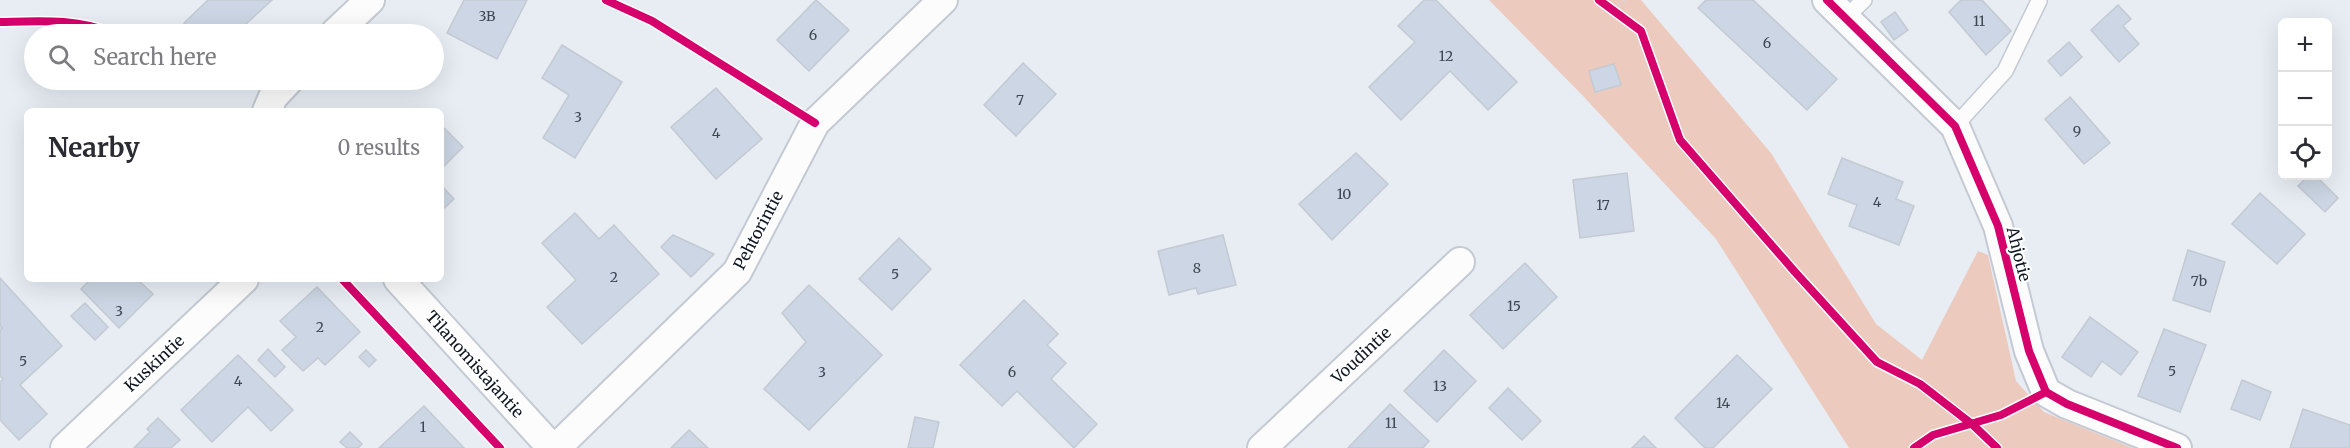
<!DOCTYPE html>
<html lang="en">
<head>
<meta charset="utf-8">
<style>
  body { margin:0; font-family:Merriweather,serif; background:#f2f2f3; color:#2b2b33 }
  .controls { position:absolute; right:18px; top:18px; display:grid; overflow:hidden; border-radius:9px; box-shadow:0 6px 24px #0002 }
  .controls button { width:54px; height:54px; display:grid; place-items:center; padding:0; border:0; border-bottom:2px solid #e1e1e2; background:#fff; color:#2b2b33; font:30px sans-serif }
  .list { margin:0; padding:0; list-style:none }
  h2 { display:flex; justify-content:space-between; align-items:center; height:78px; margin:0; padding:0 24px; font-size:26px }
  h2 small { font-size:20px; font-weight:400; color:#7c7c81 }
  .icon { flex:none; width:33px; height:33px; fill:none; stroke:currentColor; stroke-width:2; stroke-linecap:round; stroke-linejoin:round }
  .map { position:relative; flex:none; width:2350px; height:448px; overflow:hidden }
  .search { position:absolute; background:#fff; box-shadow:0 6px 24px #0002; left:24px; top:24px; width:420px; height:66px; display:flex; align-items:center; gap:15px; box-sizing:border-box; padding:0 21px; border-radius:33px; color:#7c7c81; font-size:22px }
  .panel { position:absolute; background:#fff; box-shadow:0 6px 24px #0002; left:24px; top:108px; width:420px; height:174px; border-radius:9px }
  .map>svg:first-child { display:block }
  .green { fill:#eccabe }
  .building { fill:#ccd6e4; stroke:#c4cad2; stroke-width:1.5 }
  .lines { fill:none; stroke-linecap:round; stroke-linejoin:round }
  .service-casing { stroke:#c4cad3; stroke-width:18 }
  .minor-casing { stroke:#c4cad3; stroke-width:32 }
  .path { stroke:#d5d7d9; stroke-width:4; stroke-dasharray:1.5 4.5; stroke-linecap:butt }
  .service { stroke:#fcfcfd; stroke-width:15 }
  .minor { stroke:#fcfcfd; stroke-width:28 }
  .cycleway-casing { stroke:#fff; stroke-width:11 }
  .cycleway { stroke:#d6006c; stroke-width:8 }
  .labels { text-anchor:middle; stroke-width:4.5; stroke-linejoin:round; paint-order:stroke }
  .number-label { font-size:14px; fill:#3f4753 }
  .street-label { font-size:16px; fill:#0f1621; stroke:#fff }
</style>
</head>
<body>
<div class="map">
<svg width="2350" height="448" viewBox="0 0 2350 448">
  <rect width="100%" height="100%" fill="#e8edf4"/>
  <path class="green" d="M1489,0H1641L1771,153L1876,324L1922,360L1978,251L1988,255L2016,381L2044,412L2133,448H1849L1716,239L1584,97Z"/>
  <g class="building">
    <path d="M208,0H272L235,34H195L184,23Z"/>
    <path d="M464,0H527L497,59L447,33Z"/>
    <path d="M816,0L849,30L809,71L777,40Z"/>
    <path d="M1424,0H1436L1517,82L1488,110L1450,71L1401,120L1369,87L1415,42L1398,26Z"/>
    <path d="M1706,0H1753L1837,79L1807,110L1698,8Z"/>
    <path d="M1961,0H1982L2011,31L1986,55L1949,12Z"/>
    <path d="M2118,5L2131,19L2123,26L2139,44L2119,62L2091,30Z"/>
    <path d="M1895,12L1908,30L1894,40L1881,22Z"/>
    <path d="M2069,42L2082,57L2061,76L2048,61Z"/>
    <path d="M562,45L622,82L575,158L543,138L569,95L542,78Z"/>
    <path d="M1023,63L1056,94L1016,136L984,105Z"/>
    <path d="M1614,64L1621,85L1595,92L1589,71Z"/>
    <path d="M716,88L762,139L716,179L671,127Z"/>
    <path d="M2070,97L2110,143L2084,164L2045,119Z"/>
    <path d="M441,125L463,147L441,169Z"/>
    <path d="M1356,153L1388,184L1332,240L1299,204Z"/>
    <path d="M1842,158L1903,182L1896,199L1914,206L1899,245L1849,226L1857,205L1828,194Z"/>
    <path d="M1627,173L1634,231L1580,238L1573,180Z"/>
    <path d="M2308,176H2316L2338,198L2325,212L2298,186Z"/>
    <path d="M441,185L454,199L441,211Z"/>
    <path d="M2260,193L2305,234L2277,264L2232,224Z"/>
    <path d="M575,213L599,239L614,225L659,274L582,344L547,307L576,280L542,243Z"/>
    <path d="M673,235L714,254L691,277L661,247Z"/>
    <path d="M1223,235L1236,285L1198,294L1196,288L1169,295L1158,251Z"/>
    <path d="M899,238L931,269L892,310L859,279Z"/>
    <path d="M2188,250L2225,262L2210,312L2173,300Z"/>
    <path d="M1525,263L1557,297L1503,349L1470,315Z"/>
    <path d="M0,278L62,346L20,385L47,414L19,440L0,420V382L3,379L0,376V330L2,328L0,326Z"/>
    <path d="M91,279H137L153,294L119,328L81,289Z"/>
    <path d="M809,285L882,355L809,430L764,389L806,342L782,313Z"/>
    <path d="M317,287L360,332L325,365L318,358L303,371L282,350L296,337L280,321Z"/>
    <path d="M1024,300L1058,334L1047,345L1066,363L1051,379L1097,424L1074,448L1017,391L1002,406L960,365Z"/>
    <path d="M85,303L108,327L95,340L71,316Z"/>
    <path d="M2090,317L2138,352L2121,375L2102,361L2091,377L2062,357Z"/>
    <path d="M2164,329L2206,345L2180,412L2138,396Z"/>
    <path d="M268,349L285,367L275,377L258,360Z"/>
    <path d="M366,350L376,360L369,367L359,357Z"/>
    <path d="M1444,350L1476,381L1437,422L1404,391Z"/>
    <path d="M238,355L293,410L271,431L248,407L212,442L181,410Z"/>
    <path d="M1737,355L1772,389L1713,448H1705L1675,418Z"/>
    <path d="M2242,380L2271,392L2260,420L2231,409Z"/>
    <path d="M1508,388L1541,421L1522,440L1489,408Z"/>
    <path d="M1390,404L1429,441L1423,448H1348Z"/>
    <path d="M424,406L464,448H379Z"/>
    <path d="M2303,409L2350,425V448H2290Z"/>
    <path d="M915,417L939,422L933,448H908Z"/>
    <path d="M158,418L180,440L171,448H134L150,432L147,429Z"/>
    <path d="M689,430L708,448H671Z"/>
    <path d="M350,432L362,444L358,448H347L340,442Z"/>
    <path d="M1644,436L1656,448H1632Z"/>
  </g>
  <g class="lines">
    <defs>
      <g id="service">
        <path d="M1846,17L1864,0"/>
        <path d="M1955,126L2005,71L2039,1"/>
      </g>
      <g id="minor">
        <path d="M1827,0L1955,126L1998,226L2029,351L2046,392L2067,404L2177,448"/>
        <path d="M334,34L370,0"/>
        <path d="M267,111L273,97L289,80"/>
        <path d="M398,279L552,448"/>
        <path d="M65,448L244,279"/>
        <path d="M556,448L737,272L815,123L943,0"/>
        <path d="M1262,448L1460,262"/>
      </g>
    </defs>
    <use href="#service" class="service-casing"/>
    <use href="#minor" class="minor-casing"/>
    <path class="path" d="M1614,9L1625,0"/>
    <use href="#service" class="service"/>
    <use href="#minor" class="minor"/>
    <defs>
      <g id="cycleway">
        <path d="M606,0L652,21L815,123"/>
        <path d="M1599,0L1641,31L1680,140L1795,272L1877,362L1920,384L1973,425L1997,448"/>
        <path d="M1827,0L1955,126L1998,226L2029,351L2046,392L2067,404L2177,448"/>
        <path d="M0,22C40,21 77,18 115,34"/>
        <path d="M342,279L500,448"/>
        <path d="M1914,448L1933,435L2001,415L2046,392"/>
      </g>
    </defs>
    <use href="#cycleway" class="cycleway-casing"/>
    <use href="#cycleway" class="cycleway"/>
  </g>
  <g class="labels">
    <g class="number-label">
      <text x="487" y="21">3B</text>
      <text x="1979" y="26">11</text>
      <text x="813" y="40">6</text>
      <text x="1767" y="48">6</text>
      <text x="1446" y="61">12</text>
      <text x="1020" y="105">7</text>
      <text x="578" y="122">3</text>
      <text x="2077" y="136">9</text>
      <text x="716" y="138">4</text>
      <text x="1344" y="199">10</text>
      <text x="1877" y="207">4</text>
      <text x="1603" y="210">17</text>
      <text x="1197" y="273">8</text>
      <text x="895" y="279">5</text>
      <text x="614" y="282">2</text>
      <text x="2199" y="286">7b</text>
      <text x="1514" y="311">15</text>
      <text x="119" y="316">3</text>
      <text x="320" y="332">2</text>
      <text x="23" y="366">5</text>
      <text x="2172" y="376">5</text>
      <text x="822" y="377">3</text>
      <text x="1012" y="377">6</text>
      <text x="238" y="386">4</text>
      <text x="1440" y="391">13</text>
      <text x="1723" y="408">14</text>
      <text x="1391" y="428">11</text>
      <text x="423" y="432">1</text>
    </g>
    <g class="street-label">
      <text transform="translate(758 230) rotate(-62)" y="6">Pehtorintie</text>
      <text transform="translate(2019 254) rotate(76)" y="6">Ahjotie</text>
      <text transform="translate(1361 355) rotate(-43)" y="6">Voudintie</text>
      <text transform="translate(154 363) rotate(-43)" y="6">Kuskintie</text>
      <text transform="translate(475 364) rotate(48)" y="6">Tilanomistajantie</text>
    </g>
  </g>
</svg>
<div class="controls">
<button>+</button>
<button>−</button>
<button><svg class="icon" aria-label="locate" viewBox="0 0 24 24"><circle cx="12" cy="12" r="6"/><path d="M12 2v4M12 18v4M2 12h4M18 12h4"/></svg></button>
</div>
<div class="search"><svg class="icon" aria-label="search" viewBox="0 0 24 24"><circle cx="10" cy="10" r="6"/><path d="M15 15l6 6"/></svg>Search here</div>
<section class="panel">
<h2>Nearby<small>0 results</small></h2>
<ul class="list">
</ul>
</section>
</div>
</body>
</html>
